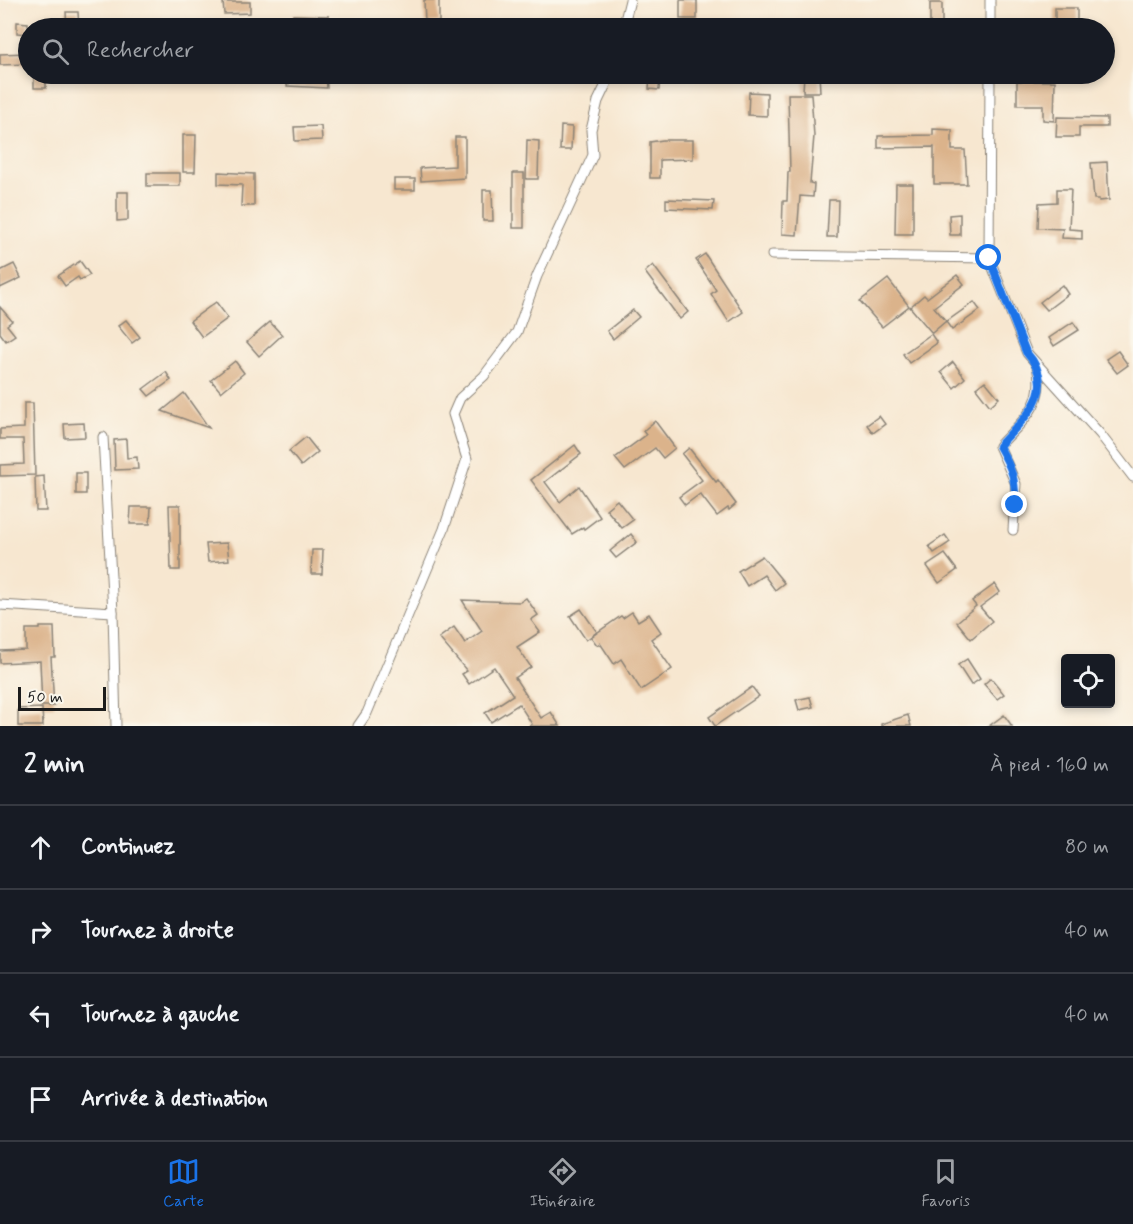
<!DOCTYPE html>
<html lang="fr">
<head>
<meta charset="utf-8">
<style>
  body { margin:0; font-family:Mynerve,sans-serif; background:#20242c; color:#f1f3f6 }
  .controls { position:absolute; right:18px; bottom:18px; display:grid; overflow:hidden; border-radius:6px; box-shadow:0 3px 9px #0003 }
  .controls button { width:54px; height:54px; display:grid; place-items:center; padding:0; border:0; border-bottom:2px solid #363941; background:#171b24; color:#f1f3f6; font:30px sans-serif }
  .scale { position:absolute; left:18px; bottom:15px; width:88px; box-sizing:border-box; padding-left:6px; border:3px solid #1c1c1c; border-top:0; font-size:16px; line-height:21px; white-space:nowrap; color:#1c1c1c; -webkit-text-stroke:4px #fbf7ec; paint-order:stroke }
  .stop { position:absolute; width:18px; height:18px; margin:-14px; border:4px solid #1a73e8; border-radius:50%; background:#fff }
  .stop.end { background:#1a73e8; border-color:#fff; box-shadow:0 2px 6px #0008 }
  .list { margin:0; padding:0; list-style:none }
  h2 { display:flex; justify-content:space-between; align-items:center; height:78px; margin:0; padding:0 24px; font-size:26px }
  h2 small { font-size:20px; font-weight:400; color:#9ea1a6 }
  .list li { display:grid; grid-template-columns:39px 1fr auto; gap:18px; align-items:center; box-sizing:border-box; height:84px; padding:0 24px; border-top:2px solid #363941 }
  .list b { display:block; font-size:22px; white-space:nowrap }
  .list em { font-size:20px; font-style:normal; color:#9ea1a6 }
  .icon { flex:none; width:33px; height:33px; fill:none; stroke:currentColor; stroke-width:2; stroke-linecap:round; stroke-linejoin:round }
  .map { position:relative; flex:none; width:1133px; height:726px; overflow:hidden }
  .search { position:absolute; background:#171b24; box-shadow:0 3px 9px #0003; left:18px; right:18px; top:18px; height:66px; display:flex; align-items:center; gap:15px; box-sizing:border-box; padding:0 21px; border-radius:33px; color:#9ea1a6; font-size:22px }
  .sheet { height:414px; background:#171b24 }
  nav { display:flex; justify-content:space-around; align-items:center; box-sizing:border-box; height:84px; border-top:2px solid #363941; background:#171b24; font-size:16px; color:#9ea1a6 }
  nav a { display:grid; justify-items:center; gap:3px }
  nav .on { color:#1a73e8 }
  .map>svg:first-child { display:block }
  .building { fill:#dbb38b }
  .lines { fill:none; stroke-linecap:round; stroke-linejoin:round }
  .minor-casing { stroke:#8a8276; stroke-width:11 }
  .minor { stroke:#fff; stroke-width:9 }
  .route { stroke:#1a73e8; stroke-width:8 }
</style>
</head>
<body>
<div class="map">
<svg width="1133" height="726" viewBox="0 0 1133 726">
  <rect width="100%" height="100%" fill="#fbf7ec"/>
  <filter id="ink" filterUnits="userSpaceOnUse"><feTurbulence type="fractalNoise" baseFrequency=".0167" numOctaves="2"/><feDisplacementMap in="SourceGraphic" scale="12" xChannelSelector="R" yChannelSelector="G"/><feConvolveMatrix kernelMatrix="1 2 1 2 8 2 1 2 1" color-interpolation-filters="sRGB"/></filter>
  <filter id="wash" filterUnits="userSpaceOnUse"><feTurbulence type="fractalNoise" baseFrequency=".008" numOctaves="4" result="noise"/><feDisplacementMap in="SourceGraphic" scale="24" xChannelSelector="R" yChannelSelector="G"/><feGaussianBlur stdDeviation="1.35" result="paint"/><feColorMatrix in="noise" values="0 0 0 0 0 0 0 0 0 0 0 0 0 0 0 0 0 1.4 0 .05"/><feComposite in="paint" operator="in"/></filter>
  <g filter="url(#wash)">
    <rect width="100%" height="100%" fill="#f7e7d0"/>
    <g id="blocks">
      <g class="building">
        <path d="M424,0H439V22L425,23Z"/>
        <rect x="680" y="0" width="17" height="19"/>
        <path d="M223,2H250V13L224,14Z"/>
        <rect x="930" y="3" width="12" height="25"/>
        <rect x="1055" y="8" width="22" height="20"/>
        <path d="M66,12H78L79,28H67Z"/>
        <path d="M293,15L329,16L328,28H293Z"/>
        <path d="M17,22L28,23V34L17,33Z"/>
        <path d="M28,53V64L0,65V54Z"/>
        <rect x="34" y="74" width="12" height="14"/>
        <path d="M287,74H326L327,88L287,86Z"/>
        <path d="M650,74H660L659,90L649,89Z"/>
        <path d="M804,74H819L820,92H803Z"/>
        <path d="M1017,81H1055L1054,121L1043,120V105H1017Z"/>
        <path d="M749,92L767,93V116L748,115Z"/>
        <path d="M788,94H811L814,136L810,183L814,184L813,197L800,196L797,235L782,234L783,201H787L788,172H790Z"/>
        <path d="M1057,117L1107,118V127H1079V137H1056Z"/>
        <path d="M321,126L322,140L295,141L294,127Z"/>
        <path d="M561,126L572,127L571,150H560Z"/>
        <path d="M933,129L952,130V150H965L967,184H934V147L878,148V136L933,135Z"/>
        <path d="M183,135H196L195,172H183Z"/>
        <path d="M455,137H465V178L421,181L420,168L455,166Z"/>
        <path d="M527,140L539,141L538,179H526Z"/>
        <path d="M663,140H693V159L660,160V178H650V142Z"/>
        <path d="M1107,162L1109,200L1099,201V199H1094L1091,163Z"/>
        <path d="M218,172L254,174V206H241L242,185L218,184Z"/>
        <rect x="147" y="173" width="33" height="13"/>
        <rect x="513" y="173" width="11" height="55"/>
        <rect x="394" y="179" width="21" height="11"/>
        <path d="M896,184H913V234H895Z"/>
        <path d="M1057,189H1071L1069,229L1082,230V239L1062,238L1063,229L1038,228L1039,203L1057,202Z"/>
        <path d="M483,190H492L493,221H483Z"/>
        <path d="M117,192H128V220L117,221Z"/>
        <path d="M666,199L714,201L713,210L666,208Z"/>
        <path d="M829,200H838L837,237H827Z"/>
        <path d="M960,214V235H950L949,215Z"/>
        <path d="M705,254L743,312L729,322L711,294L716,290L696,260Z"/>
        <path d="M80,261L90,275L80,280L78,277L65,286L58,276Z"/>
        <path d="M14,264L21,278L0,288V271Z"/>
        <path d="M653,265L688,312L680,319L645,272Z"/>
        <path d="M957,275L964,284L934,307L946,321L932,333L910,307L924,295L927,298Z"/>
        <path d="M888,279L909,306L882,327L860,301Z"/>
        <path d="M1062,285L1068,294L1047,310L1040,302Z"/>
        <path d="M216,302L228,318L202,337L190,321Z"/>
        <path d="M974,302L980,310L952,330L946,322Z"/>
        <path d="M0,307L12,321L7,325L15,335L6,341L0,333Z"/>
        <path d="M633,310L639,317L613,339L607,331Z"/>
        <path d="M126,320L140,337L132,343L118,326Z"/>
        <path d="M270,322L282,335L259,356L247,342Z"/>
        <path d="M1073,322L1079,330L1054,346L1049,338Z"/>
        <path d="M931,334L937,343L909,363L903,354Z"/>
        <path d="M1118,351L1128,365L1117,373L1106,359Z"/>
        <path d="M235,361L244,373L221,392L211,380Z"/>
        <path d="M953,362L965,378L954,388L941,372Z"/>
        <path d="M166,372L171,380L149,396L143,389Z"/>
        <path d="M985,381L999,398L990,406L976,388Z"/>
        <path d="M184,393L209,428L162,411Z"/>
        <path d="M24,403H33L35,475L0,476V465L24,464L23,439H0V429L24,428Z"/>
        <path d="M879,416L885,424L873,433L867,425Z"/>
        <path d="M655,421L675,448L663,458L655,448L625,470L615,458L646,435L643,431Z"/>
        <path d="M84,423L85,437L65,438L64,424Z"/>
        <path d="M306,437L318,452L301,466L289,451Z"/>
        <path d="M126,439L127,458L137,457L138,469L115,470L114,440Z"/>
        <path d="M575,445L581,454L545,482L560,502L579,486L600,517L584,529L583,527L572,534L531,480Z"/>
        <path d="M689,448L716,482L718,480L736,504L729,510L728,508L717,516L700,494L685,505L679,497L702,480L682,454Z"/>
        <rect x="76" y="473" width="10" height="21"/>
        <path d="M44,476L46,511H36L35,477Z"/>
        <path d="M617,500L633,520L622,528L606,509Z"/>
        <path d="M169,505H180V570H171Z"/>
        <path d="M131,507H151L150,524H130Z"/>
        <path d="M631,534L637,542L616,558L610,551Z"/>
        <path d="M945,535L950,542L934,553L929,546Z"/>
        <path d="M227,543L229,560L208,562L206,544Z"/>
        <path d="M312,550H323L322,574H311Z"/>
        <path d="M945,554L957,570L939,583L927,566Z"/>
        <path d="M762,556L784,583L775,590L764,575L747,586L738,571Z"/>
        <path d="M995,584L1000,592L980,607L992,621L971,639L957,622L976,606L972,601Z"/>
        <path d="M526,598L538,615L531,620L540,632L517,647L531,667L515,678L541,718L551,712L560,726H529L532,724L519,704L491,722L485,713L513,695L494,667L469,684L462,674L467,671L439,638L454,627L465,643L482,631L462,600L520,602Z"/>
        <path d="M581,609L597,632L586,640L570,616Z"/>
        <path d="M632,612L638,621L649,614L661,632L651,639L672,669L641,690L621,659L614,664L600,643L597,645L591,637L621,616L623,618Z"/>
        <path d="M40,627H54L55,657H51L54,706H42L40,661L0,663V651L26,650V629H40Z"/>
        <path d="M967,659L980,679L971,685L958,665Z"/>
        <path d="M991,678L1004,694L997,699L984,684Z"/>
        <path d="M752,687L759,696L715,726L709,717Z"/>
        <path d="M810,697L813,707L799,710L796,700Z"/>
        <path d="M42,708L43,726H18V709Z"/>
        <path d="M908,715L911,726H881V724Z"/>
        <path d="M1004,715L1012,726H989Z"/>
      </g>
    </g>
  </g>
  <g filter="url(#ink)">
    <use href="#blocks" fill-opacity="0" stroke="#8a8276" stroke-width="1.5"/>
    <g class="lines">
      <defs>
        <g id="minor">
          <path d="M623,28L630,0"/>
          <path d="M990,28V0"/>
          <path d="M990,74L989,258L1027,353L1100,434L1133,477"/>
          <path d="M772,255L989,258"/>
          <path d="M103,437L113,612L116,726"/>
          <path d="M1013,530L1016,484L999,446C1023,420 1046,405 1037,366"/>
          <path d="M0,605L113,612"/>
          <path d="M358,726L367,713L444,529L467,459L453,414L460,398L484,376L517,332L537,276L593,155L591,130L598,101L611,74"/>
        </g>
      </defs>
      <use href="#minor" class="minor-casing"/>
      <use href="#minor" class="minor"/>
    </g>
  </g>
  <g class="lines" filter="url(#ink)">
    <path class="route" d="M989,258L1026,352C1060,390 1025,417 999,446C1012,469 1016,479 1015,505"/>
  </g>
</svg>
<div class="controls">
<button><svg class="icon" aria-label="locate" viewBox="0 0 24 24"><circle cx="12" cy="12" r="6"/><path d="M12 2v4M12 18v4M2 12h4M18 12h4"/></svg></button>
</div>
<div class="scale">50 m</div>
<div class="stop" style="left:989px;top:258px"></div>
<div class="stop end" style="left:1015px;top:505px"></div>
<div class="search"><svg class="icon" aria-label="search" viewBox="0 0 24 24"><circle cx="10" cy="10" r="6"/><path d="M15 15l6 6"/></svg>Rechercher</div>
</div>
<section class="sheet">
<h2>2 min<small>À pied · 160 m</small></h2>
<ul class="list">
<li><svg class="icon" aria-label="ahead" viewBox="0 0 24 24"><path d="M12 20V5M6 11l6-6 6 6"/></svg><div><b>Continuez</b></div><em>80 m</em></li>
<li><svg class="icon" aria-label="right" viewBox="0 0 24 24"><path d="M7 20v-9h11M14 6l5 5-5 5"/></svg><div><b>Tournez à droite</b></div><em>40 m</em></li>
<li><svg class="icon" aria-label="left" viewBox="0 0 24 24"><path d="M17 20v-9H6M10 6l-5 5 5 5"/></svg><div><b>Tournez à gauche</b></div><em>40 m</em></li>
<li><svg class="icon" aria-label="arrive" viewBox="0 0 24 24"><path d="M6 21V4h12l-3 4 3 4H6"/></svg><div><b>Arrivée à destination</b></div></li>
</ul>
</section>
<nav>
<a class="on"><svg class="icon" aria-label="map" viewBox="0 0 24 24"><path d="M3 6l6-2 6 2 6-2v14l-6 2-6-2-6 2zM9 4v14M15 6v14"/></svg>Carte</a>
<a><svg class="icon" aria-label="directions" viewBox="0 0 24 24"><path d="M12 3l9 9-9 9-9-9zM9 14v-3h6M13 9l2 2-2 2"/></svg>Itinéraire</a>
<a><svg class="icon" aria-label="saved" viewBox="0 0 24 24"><path d="M7 4h10v16l-5-4-5 4z"/></svg>Favoris</a>
</nav>
</body>
</html>
